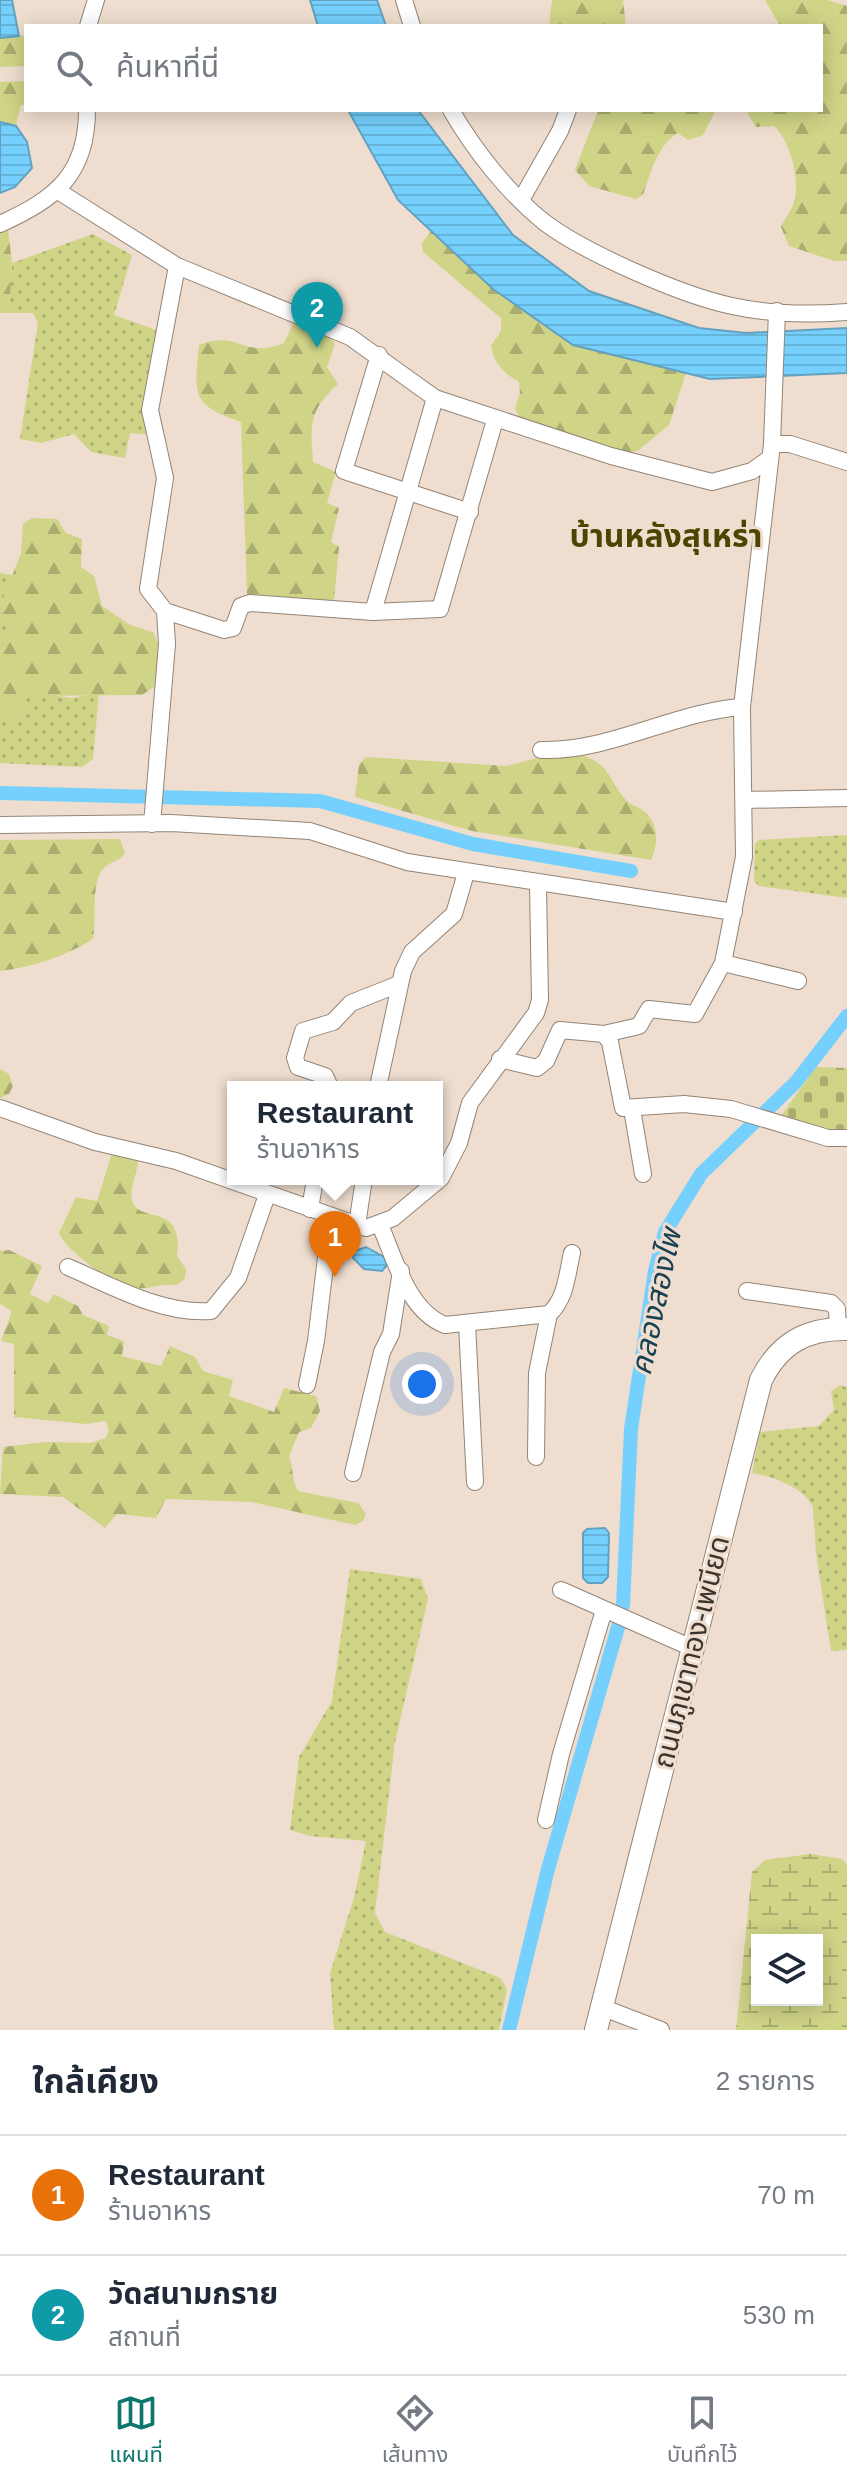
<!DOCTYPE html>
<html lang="th">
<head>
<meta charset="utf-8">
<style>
  body { margin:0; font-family:Helvetica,"Noto Sans Thai",sans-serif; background:#f2f2f3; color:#1f2937 }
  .controls { position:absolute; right:24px; bottom:24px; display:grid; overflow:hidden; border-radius:0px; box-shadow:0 4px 20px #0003 }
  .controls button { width:72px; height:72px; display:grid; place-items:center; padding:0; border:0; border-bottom:2px solid #e0e1e3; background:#fff; color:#1f2937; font:40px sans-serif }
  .you { position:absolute; left:422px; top:1384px; width:28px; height:28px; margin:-20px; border:6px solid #fff; border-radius:50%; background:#1a73e8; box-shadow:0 0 0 12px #1a73e833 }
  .badge { display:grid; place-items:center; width:52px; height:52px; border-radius:50%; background:#0f766e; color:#fff; font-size:26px; font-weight:700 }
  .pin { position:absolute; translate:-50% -66px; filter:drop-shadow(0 2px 4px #0008) }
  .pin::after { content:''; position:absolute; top:42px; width:28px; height:24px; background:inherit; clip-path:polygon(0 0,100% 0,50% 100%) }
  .popup { position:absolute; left:227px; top:1081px; width:216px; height:104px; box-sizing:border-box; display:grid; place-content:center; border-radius:0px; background:#fff; filter:drop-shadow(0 2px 6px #0005); font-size:26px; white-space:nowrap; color:#747a83 }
  .popup b { font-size:30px; color:#1f2937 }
  .popup::after { content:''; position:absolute; left:50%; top:100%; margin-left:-16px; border:16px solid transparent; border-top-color:#fff }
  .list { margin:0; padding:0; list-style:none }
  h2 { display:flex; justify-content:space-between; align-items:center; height:104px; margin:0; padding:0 32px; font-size:34px }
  h2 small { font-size:26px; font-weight:400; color:#747a83 }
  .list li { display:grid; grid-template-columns:52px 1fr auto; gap:24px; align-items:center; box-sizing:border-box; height:120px; padding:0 32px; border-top:2px solid #e0e1e3 }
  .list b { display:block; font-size:30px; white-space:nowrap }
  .list p { margin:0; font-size:26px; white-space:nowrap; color:#747a83 }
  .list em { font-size:26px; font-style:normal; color:#747a83 }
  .icon { flex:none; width:44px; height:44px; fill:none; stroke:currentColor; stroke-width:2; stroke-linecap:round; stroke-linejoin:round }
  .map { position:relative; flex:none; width:847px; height:2030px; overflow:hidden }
  .search { position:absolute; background:#fff; box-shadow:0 4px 20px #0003; left:24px; right:24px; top:24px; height:88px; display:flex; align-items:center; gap:20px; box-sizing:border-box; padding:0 28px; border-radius:0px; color:#747a83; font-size:30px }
  .sheet { height:344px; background:#fff }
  nav { display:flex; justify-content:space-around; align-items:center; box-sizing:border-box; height:112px; border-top:2px solid #e0e1e3; background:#fff; font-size:22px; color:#747a83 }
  nav a { display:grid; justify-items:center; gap:4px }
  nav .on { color:#0f766e }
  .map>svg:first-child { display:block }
  .grass { fill:url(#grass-dots) }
  .forest { fill:url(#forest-firs) }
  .wetland { fill:url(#wetland-marsh); fill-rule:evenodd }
  .cemetery { fill:url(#cemetery-stones) }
  .water { fill:url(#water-rules); stroke:#64a1bf; stroke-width:2 }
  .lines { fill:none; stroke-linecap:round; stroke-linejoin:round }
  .canal { stroke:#75d0fd; stroke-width:14 }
  .street-casing { stroke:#938476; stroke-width:18 }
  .secondary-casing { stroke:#938476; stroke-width:24 }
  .street { stroke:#fff; stroke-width:16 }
  .secondary { stroke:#fff; stroke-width:22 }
  .labels { text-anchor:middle; stroke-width:6; stroke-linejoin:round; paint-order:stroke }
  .street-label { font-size:28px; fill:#3b342e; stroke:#efdecf }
  .water-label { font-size:30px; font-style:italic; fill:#194154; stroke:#efdecf }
  .quarter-label { font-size:32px; font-weight:bold; fill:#4c4401; stroke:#efdecf }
</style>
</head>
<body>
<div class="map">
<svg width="847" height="2030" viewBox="0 0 847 2030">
  <defs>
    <pattern id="grass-dots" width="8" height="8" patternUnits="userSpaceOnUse" patternTransform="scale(2)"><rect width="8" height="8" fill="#cfd487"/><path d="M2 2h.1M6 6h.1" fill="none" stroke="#a9ad6f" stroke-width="1.8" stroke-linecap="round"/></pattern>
    <pattern id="forest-firs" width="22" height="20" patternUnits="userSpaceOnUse" patternTransform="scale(2)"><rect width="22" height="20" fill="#cfd487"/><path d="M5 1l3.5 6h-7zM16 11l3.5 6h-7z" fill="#a9ad6f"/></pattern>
    <pattern id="wetland-marsh" width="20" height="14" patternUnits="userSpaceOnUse" patternTransform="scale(2)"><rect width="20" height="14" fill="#cfd487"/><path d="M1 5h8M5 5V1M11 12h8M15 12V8" fill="none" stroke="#a9ad6f"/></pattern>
    <pattern id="cemetery-stones" width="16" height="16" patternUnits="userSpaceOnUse" patternTransform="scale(2)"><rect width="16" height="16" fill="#cfd487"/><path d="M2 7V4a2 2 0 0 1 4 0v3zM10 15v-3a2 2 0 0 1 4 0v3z" fill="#a9ad6f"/></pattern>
    <pattern id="water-rules" width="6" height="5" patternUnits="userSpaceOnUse" patternTransform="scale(2)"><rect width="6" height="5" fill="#75d0fd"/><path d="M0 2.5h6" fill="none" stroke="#66b3d9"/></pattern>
  </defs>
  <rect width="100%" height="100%" fill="#efdecf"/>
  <g class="grass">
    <path d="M93,234L132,255L114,315L159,331L150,435L130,433L125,458L91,452L74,434L41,443L20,439L38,323L33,313H9L12,263Z"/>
    <path d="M0,573L13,575L1,604L7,632L0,652Z"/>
    <path d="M40,693L71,698L99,693L93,759L82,767L0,763V710L15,721L24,713L27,696Z"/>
    <path d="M847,835V898L759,886L754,881L755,844L759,840Z"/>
    <path d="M840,1385L847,1387V1650L831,1651L816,1553L813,1507C804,1487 771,1476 752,1473L760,1432L819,1426L834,1410L831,1391Z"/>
    <path d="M350,1569L421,1579L428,1599L395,1742L375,1913L385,1932L500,1978L507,1989L499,2030H334L330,1973L354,1898L366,1841L310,1836L290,1830L299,1757L332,1701Z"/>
  </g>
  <g class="forest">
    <path d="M552,0H623L626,26H549Z"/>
    <path d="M765,0H827L847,6V261H834L789,246L781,227C784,219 790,213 793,205C802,182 790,141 774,126L756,127L748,114L749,110H821V26H780Z"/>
    <path d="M26,35V66L0,67V38Z"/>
    <path d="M26,81V105H21L16,126L0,122V82Z"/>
    <path d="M598,110H716L703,135L688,140L678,133C658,144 650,174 643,195L636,199L589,186L575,170Z"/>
    <path d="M8,229L12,263L9,313H0V231Z"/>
    <path d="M431,231L493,289L573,345L686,373L669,425L639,450L630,453L520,419L515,408L520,393L519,382C504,374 492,361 491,345L501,332V318L423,252L422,243Z"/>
    <path d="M294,322L327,332L335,344L327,367L338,384C309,411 310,423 313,462L336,472L327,503L339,508L331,542L339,547L334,601L247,594L241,422C191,405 194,395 199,345C240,329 242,360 284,343Z"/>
    <path d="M32,518L57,519L66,533L82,539L81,567L94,576L102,606L130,625L153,632L160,648L154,687L142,695L27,696L24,713L15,721L0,710V652L7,632L1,604L21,553L23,524Z"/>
    <path d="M582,755C610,765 607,777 625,799C630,805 635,805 641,809C659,820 659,844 651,860L472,831L355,797L359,764L366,757L507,766L544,756Z"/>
    <path d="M120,839L125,853C119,862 111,861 104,868C90,882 97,918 93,939C64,957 33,967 0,971V840Z"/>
    <path d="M0,1069L9,1074L13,1086L9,1094L0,1098Z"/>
    <path d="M112,1153L138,1157C139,1170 129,1188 132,1200C138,1225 185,1201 177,1256L186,1269L185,1278L177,1285C162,1283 146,1290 134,1288C111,1284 68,1252 59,1233L76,1197L97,1201Z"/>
    <path d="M9,1250L42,1266L30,1294L48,1303L54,1294L78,1306L83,1315L109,1326L107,1335L124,1341L122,1356L161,1366L170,1346L195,1357L203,1371L233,1380L229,1396L274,1412L284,1388L316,1396L320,1411L311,1428L299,1432L289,1456C294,1468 291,1480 298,1491L358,1503L366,1514L363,1521L355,1525L252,1502L166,1499L156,1518L117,1514L105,1528L63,1497L0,1494L3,1447L46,1442L91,1443L106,1438L109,1430L105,1421L86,1424L14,1417V1344L1,1341L12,1311L0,1304V1251Z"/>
  </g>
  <path class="wetland" d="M811,1854L842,1859L847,1865V2030H736L752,1872L765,1860ZM757,1940H817V2000H757Z"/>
  <path class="cemetery" d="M816,1067L847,1068V1134L778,1120Z"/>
  <g class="water">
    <path d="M0,0H12L19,36L0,38Z"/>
    <path d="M310,0H377L386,26H318Z"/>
    <path d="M348,110H418L513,235L589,291L699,328L746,333L847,328V373L710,379L573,345L493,289L398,200Z"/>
    <path d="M0,122L16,126L27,142L32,168L15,187L0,193Z"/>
    <path d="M366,1247L384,1257L387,1265L382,1271L364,1269L353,1258L355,1251Z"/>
    <path d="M605,1528L609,1533L608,1577L602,1583H588L583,1578V1533L587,1529Z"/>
  </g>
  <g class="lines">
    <g class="canal">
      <path d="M0,793L320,801L473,844L631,871"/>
      <path d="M623,1605L631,1429L655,1271L665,1232L701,1174L796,1082L847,1016"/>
      <path d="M509,2030L548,1869L619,1624"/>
    </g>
    <defs>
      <g id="street">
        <path d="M404,0L412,26"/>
        <path d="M88,26L96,0"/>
        <path d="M451,110C474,150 508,193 544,222C585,253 681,295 732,306C769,314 809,315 847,312"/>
        <path d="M58,191L177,266L350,337L435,398L611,456L712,482L752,471L770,458"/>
        <path d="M521,200L560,131L568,110"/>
        <path d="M0,224C55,199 87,175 87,110"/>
        <path d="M177,266L150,410L165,478L148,589L165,611L224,630L233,628L241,606L250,603L373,612L440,609L495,420"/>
        <path d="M777,311L772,444H790L847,462"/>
        <path d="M379,355L344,471L470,512"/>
        <path d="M772,444L742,707L744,857L723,963L798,981"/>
        <path d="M373,612L435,398"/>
        <path d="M541,750C610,752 673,712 742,707"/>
        <path d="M744,800L847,798"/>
        <path d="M152,824L167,644L165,611"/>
        <path d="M0,825L171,823L310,831L407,862L734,912"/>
        <path d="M604,1034L639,1026L649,1009L695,1014L723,963"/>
        <path d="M500,1059L537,1068L546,1061L560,1030L604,1034L610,1042L623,1108L684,1104L731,1109L828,1138H847"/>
        <path d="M330,1087L325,1076L298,1067L295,1058L303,1031L333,1022L351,1003L399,984"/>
        <path d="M378,1087L403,971L412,952L454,914L466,873"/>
        <path d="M0,1108L95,1142L176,1161L366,1228L393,1218L441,1178L459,1143L470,1103L536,1013L540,1000L538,885"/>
        <path d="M632,1109L643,1174"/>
        <path d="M310,1209L315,1179"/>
        <path d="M357,1225L364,1179"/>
        <path d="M380,1225C395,1259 408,1311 445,1325L549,1314C566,1299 567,1274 572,1253"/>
        <path d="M68,1267C112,1286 163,1315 211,1311L238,1278L267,1195"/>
        <path d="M747,1291L831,1303L837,1309L838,1329"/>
        <path d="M467,1324L475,1482"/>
        <path d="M307,1385L316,1341L331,1216"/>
        <path d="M536,1457L537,1373L549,1314"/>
        <path d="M353,1473L382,1352L391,1334L401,1271"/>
        <path d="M561,1590L692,1648"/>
        <path d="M546,1820L561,1754L604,1610"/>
        <path d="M601,2007L661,2030"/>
      </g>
      <path id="secondary" d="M596,2030L761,1380C779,1344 806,1328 847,1329"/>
    </defs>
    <use href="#street" class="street-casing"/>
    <use href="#secondary" class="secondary-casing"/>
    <use href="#street" class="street"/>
    <use href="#secondary" class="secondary"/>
  </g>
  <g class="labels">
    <g class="street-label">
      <text transform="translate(691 1652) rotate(-76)" y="10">ถนนภูเขาทอง-เพนียด</text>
    </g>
    <g class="water-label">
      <text transform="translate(656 1302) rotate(-78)" y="10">คลองสองไพ</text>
    </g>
    <g class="quarter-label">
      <text x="666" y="547">บ้านหลังสุเหร่า</text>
    </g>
  </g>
</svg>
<div class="controls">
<button><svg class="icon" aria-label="layers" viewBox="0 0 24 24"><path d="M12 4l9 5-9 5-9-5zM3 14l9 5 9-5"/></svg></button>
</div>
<div class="you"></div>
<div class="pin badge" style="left:335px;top:1277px;background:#e8710a">1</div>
<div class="popup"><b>Restaurant</b>ร้านอาหาร</div>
<div class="pin badge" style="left:317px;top:348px;background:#0f9aa8">2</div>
<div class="search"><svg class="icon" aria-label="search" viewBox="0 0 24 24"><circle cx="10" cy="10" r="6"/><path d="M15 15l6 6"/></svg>ค้นหาที่นี่</div>
</div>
<section class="sheet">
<h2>ใกล้เคียง<small>2 รายการ</small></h2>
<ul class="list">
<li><span class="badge" style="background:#e8710a">1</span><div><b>Restaurant</b><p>ร้านอาหาร</p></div><em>70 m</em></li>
<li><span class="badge" style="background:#0f9aa8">2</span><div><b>วัดสนามกราย</b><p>สถานที่</p></div><em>530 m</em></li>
</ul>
</section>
<nav>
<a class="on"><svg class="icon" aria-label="map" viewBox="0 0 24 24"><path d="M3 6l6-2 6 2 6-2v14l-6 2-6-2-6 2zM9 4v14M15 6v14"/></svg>แผนที่</a>
<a><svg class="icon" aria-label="directions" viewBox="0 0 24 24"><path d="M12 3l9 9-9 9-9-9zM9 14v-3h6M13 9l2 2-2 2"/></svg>เส้นทาง</a>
<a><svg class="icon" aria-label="saved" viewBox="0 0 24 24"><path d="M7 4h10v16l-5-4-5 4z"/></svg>บันทึกไว้</a>
</nav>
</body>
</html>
